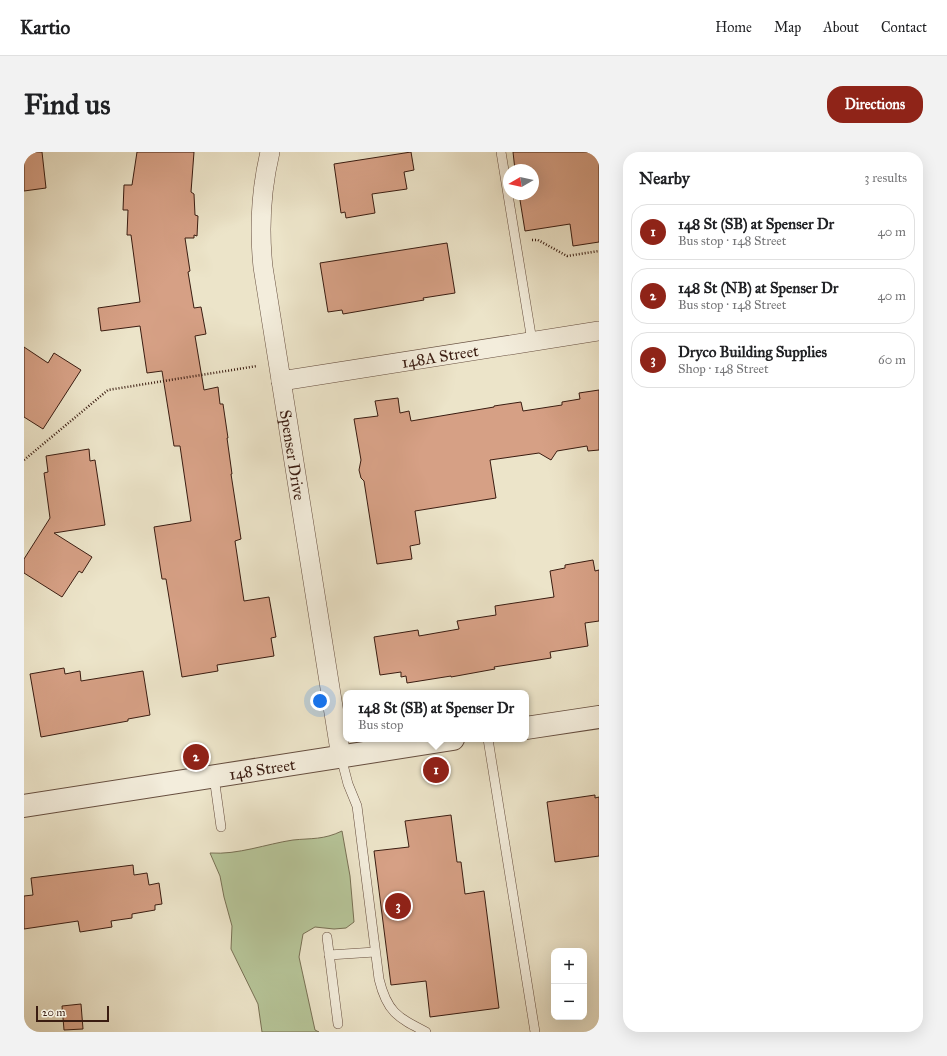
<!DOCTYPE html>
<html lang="en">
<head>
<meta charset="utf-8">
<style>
  body { margin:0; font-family:"IM FELL Great Primer",serif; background:#f2f2f2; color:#202124 }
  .controls { position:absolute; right:12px; bottom:12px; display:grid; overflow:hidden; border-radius:8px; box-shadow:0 4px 16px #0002 }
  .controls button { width:36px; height:36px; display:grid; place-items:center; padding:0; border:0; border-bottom:1px solid #e0e0e0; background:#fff; color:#202124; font:20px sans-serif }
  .compass { position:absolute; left:479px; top:12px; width:36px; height:36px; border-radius:50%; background:#fff; box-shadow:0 4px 16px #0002; rotate:261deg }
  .scale { position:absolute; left:12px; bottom:10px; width:73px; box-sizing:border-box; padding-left:4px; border:2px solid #3a1c11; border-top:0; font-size:11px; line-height:14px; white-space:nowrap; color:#3a1c11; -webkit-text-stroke:3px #f3eddc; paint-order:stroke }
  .you { position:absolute; left:296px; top:549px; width:14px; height:14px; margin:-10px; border:3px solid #fff; border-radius:50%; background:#1a73e8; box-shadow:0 0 0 6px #1a73e833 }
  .badge { display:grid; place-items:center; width:26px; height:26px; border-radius:50%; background:#8f2418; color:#fff; font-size:13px; font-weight:700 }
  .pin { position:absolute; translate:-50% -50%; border:2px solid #fff; box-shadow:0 1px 4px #0006 }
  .popup { position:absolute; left:319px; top:538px; width:186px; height:52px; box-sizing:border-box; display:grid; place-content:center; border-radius:8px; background:#fff; filter:drop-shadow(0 1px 3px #0005); font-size:13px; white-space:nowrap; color:#757577 }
  .popup b { font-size:15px; color:#202124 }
  .popup::after { content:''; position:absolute; left:50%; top:100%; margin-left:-8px; border:8px solid transparent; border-top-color:#fff }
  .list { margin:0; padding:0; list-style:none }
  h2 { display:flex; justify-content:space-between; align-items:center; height:52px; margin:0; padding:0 16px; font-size:17px }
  h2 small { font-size:13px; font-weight:400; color:#757577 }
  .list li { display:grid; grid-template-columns:26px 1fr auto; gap:12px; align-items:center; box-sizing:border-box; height:56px; margin:0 8px 8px; padding:0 8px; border:1px solid #e0e0e0; border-radius:16px }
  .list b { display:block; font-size:15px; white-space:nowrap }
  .list p { margin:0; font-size:13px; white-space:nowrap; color:#757577 }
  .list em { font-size:13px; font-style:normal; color:#757577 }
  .map { position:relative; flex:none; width:575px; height:880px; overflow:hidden; border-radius:16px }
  header { display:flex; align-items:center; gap:24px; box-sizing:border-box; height:56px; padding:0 20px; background:#fff; border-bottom:1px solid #e0e0e0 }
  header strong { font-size:19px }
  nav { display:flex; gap:22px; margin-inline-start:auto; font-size:14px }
  .intro { display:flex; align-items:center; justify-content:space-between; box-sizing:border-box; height:96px; padding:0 24px }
  h1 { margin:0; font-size:28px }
  .button { padding:10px 18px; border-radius:16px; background:#8f2418; color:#fff; font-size:14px; font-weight:700 }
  main { display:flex; gap:24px; padding:0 24px }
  aside { flex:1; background:#fff; border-radius:16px; box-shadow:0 4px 16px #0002 }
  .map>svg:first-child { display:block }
  .green { fill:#b6c498; stroke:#787054 }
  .building { fill:#d6a085; stroke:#3a1c11 }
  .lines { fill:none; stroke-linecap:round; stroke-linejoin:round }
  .service-casing { stroke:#664e3f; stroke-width:10 }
  .minor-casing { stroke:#664e3f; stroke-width:20 }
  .tertiary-casing { stroke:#664e3f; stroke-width:24 }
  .path { stroke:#3a1c11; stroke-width:2.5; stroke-dasharray:1 2; stroke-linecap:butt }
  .service { stroke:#f3eddc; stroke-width:9 }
  .minor { stroke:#f3eddc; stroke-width:19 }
  .tertiary { stroke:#f3eddc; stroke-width:22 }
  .labels { text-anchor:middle; stroke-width:3; stroke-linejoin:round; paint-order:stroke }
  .street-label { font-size:16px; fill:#3a1c11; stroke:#f3eddc }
</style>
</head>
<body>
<header>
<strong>Kartio</strong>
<nav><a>Home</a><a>Map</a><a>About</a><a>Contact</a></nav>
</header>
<div class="intro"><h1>Find us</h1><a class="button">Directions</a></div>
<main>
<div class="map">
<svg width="575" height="880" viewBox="0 0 575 880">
  <rect width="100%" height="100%" fill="#ece4c9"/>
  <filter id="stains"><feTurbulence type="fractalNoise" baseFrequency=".005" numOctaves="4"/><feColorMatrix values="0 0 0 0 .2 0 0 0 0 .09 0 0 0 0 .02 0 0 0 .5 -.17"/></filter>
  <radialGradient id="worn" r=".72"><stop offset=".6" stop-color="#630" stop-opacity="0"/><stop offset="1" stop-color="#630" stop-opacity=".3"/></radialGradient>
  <path class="green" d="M318,679L326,724L330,770L322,776L310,777L291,775L279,782L275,805L291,878L295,880H238L234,852L207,797L208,774L200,745L196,724L186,701C214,703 242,692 269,688C288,686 299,688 318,679Z"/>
  <g class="building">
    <path d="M0,0H18L22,36L0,39Z"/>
    <path d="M113,0H170L167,40L170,42L171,63L174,64L173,84L170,83V86H161L166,119L164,120L170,156L177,155L182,182L171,184L180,238L194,235L196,252H199L204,286H203L208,322H207L217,387L211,389L220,449L245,445L252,485L247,486L250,504L193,513L194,519L158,525L142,427H138L130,375L167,369L156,294H150L138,219L123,221L116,174L77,179L74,156L116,150L107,83H103L104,58H99L100,33H108Z"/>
    <path d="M387,0L390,18L380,20L383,37L348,42L351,61L322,66L321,60L317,61L310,12Z"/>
    <path d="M489,0H575V90L549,94L546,72L501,79L495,42H509V18H491Z"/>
    <path d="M423,91L431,141L399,146L400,148L319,162L318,158L304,160L296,111Z"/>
    <path d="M0,195L24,211L30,201L57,218L19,277L0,265Z"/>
    <path d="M575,238V298L564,299L563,294L533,299L527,308L515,301L466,308L472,346L391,359L396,392L386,394L388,407L353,412L340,329L337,326L335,318L337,308L330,267L354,264L351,249L374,246L376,261L385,259L387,269L470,255V254L497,250L499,259L538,253V250L556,247L555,241Z"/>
    <path d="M65,297L66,309L71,308L81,373L30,381L68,405L58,421L55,419L38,445L0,421V407L26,366L20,321L24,320L22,304Z"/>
    <path d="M569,408L571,419L575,418V469L561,471L564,494L526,500L527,506L470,515L471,517L427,525V524L383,531L382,524L377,525V520L356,523L350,485L394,478L395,484L435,477L433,469L472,463L471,454L530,445L526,419L541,416V413Z"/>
    <path d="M40,516L41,522L56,519L57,529L119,519L126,563L104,567V569L17,585L6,522Z"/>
    <path d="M571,643V646L575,645V704L531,710L523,650Z"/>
    <path d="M427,663L433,710H437L441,742L460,739L475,856L406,865L402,829L367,833L350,699L385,695L381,669Z"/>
    <path d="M109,713L110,723L123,721L125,733L135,731L138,752L131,753V758L108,762V766L87,769L88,775L56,780L54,769L0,777V744L9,743L7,726Z"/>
    <path d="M57,852L59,877L40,878L38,854Z"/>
  </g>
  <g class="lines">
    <defs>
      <g id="service">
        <path d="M477,0L508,189"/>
        <path d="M464,587L511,880"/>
        <path d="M317,605L324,632L333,654L355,827C363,860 373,865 402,880"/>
        <path d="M190,625L197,675"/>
        <path d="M303,785L314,872"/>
        <path d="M305,803L351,800"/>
      </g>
      <g id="minor">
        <path id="s1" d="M246,0C237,38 235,77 239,115L317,605"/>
        <path id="s2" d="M257,229L575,179"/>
      </g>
      <g id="tertiary">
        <path d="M502,576L575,565"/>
        <path id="s3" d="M0,654L429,587"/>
      </g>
    </defs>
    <use href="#service" class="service-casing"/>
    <use href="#minor" class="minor-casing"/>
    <use href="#tertiary" class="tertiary-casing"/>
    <g class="path">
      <path d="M508,88H514L543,104L575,99"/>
      <path d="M0,308L84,238L233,214"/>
    </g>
    <use href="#service" class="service"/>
    <use href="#minor" class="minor"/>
    <use href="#tertiary" class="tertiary"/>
  </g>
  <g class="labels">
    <g class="street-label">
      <text dy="6" stroke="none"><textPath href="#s2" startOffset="161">148A Street</textPath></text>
      <text dy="6" stroke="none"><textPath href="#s1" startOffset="306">Spenser Drive</textPath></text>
      <text dy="6" stroke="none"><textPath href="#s3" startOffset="241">148 Street</textPath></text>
    </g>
  </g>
  <rect width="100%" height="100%" filter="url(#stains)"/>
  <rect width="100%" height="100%" fill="url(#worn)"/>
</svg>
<div class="controls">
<button>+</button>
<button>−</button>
</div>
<svg class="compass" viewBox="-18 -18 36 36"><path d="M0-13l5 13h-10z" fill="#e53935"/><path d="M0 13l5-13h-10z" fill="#757577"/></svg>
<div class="scale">20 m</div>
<div class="you"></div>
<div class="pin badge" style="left:412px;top:618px">1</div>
<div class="popup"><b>148 St (SB) at Spenser Dr</b>Bus stop</div>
<div class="pin badge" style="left:172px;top:605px">2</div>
<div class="pin badge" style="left:374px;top:754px">3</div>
</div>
<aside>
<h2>Nearby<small>3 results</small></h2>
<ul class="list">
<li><span class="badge">1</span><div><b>148 St (SB) at Spenser Dr</b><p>Bus stop · 148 Street</p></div><em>40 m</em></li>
<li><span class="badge">2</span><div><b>148 St (NB) at Spenser Dr</b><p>Bus stop · 148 Street</p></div><em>40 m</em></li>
<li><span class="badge">3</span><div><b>Dryco Building Supplies</b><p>Shop · 148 Street</p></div><em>60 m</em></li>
</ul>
</aside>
</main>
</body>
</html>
